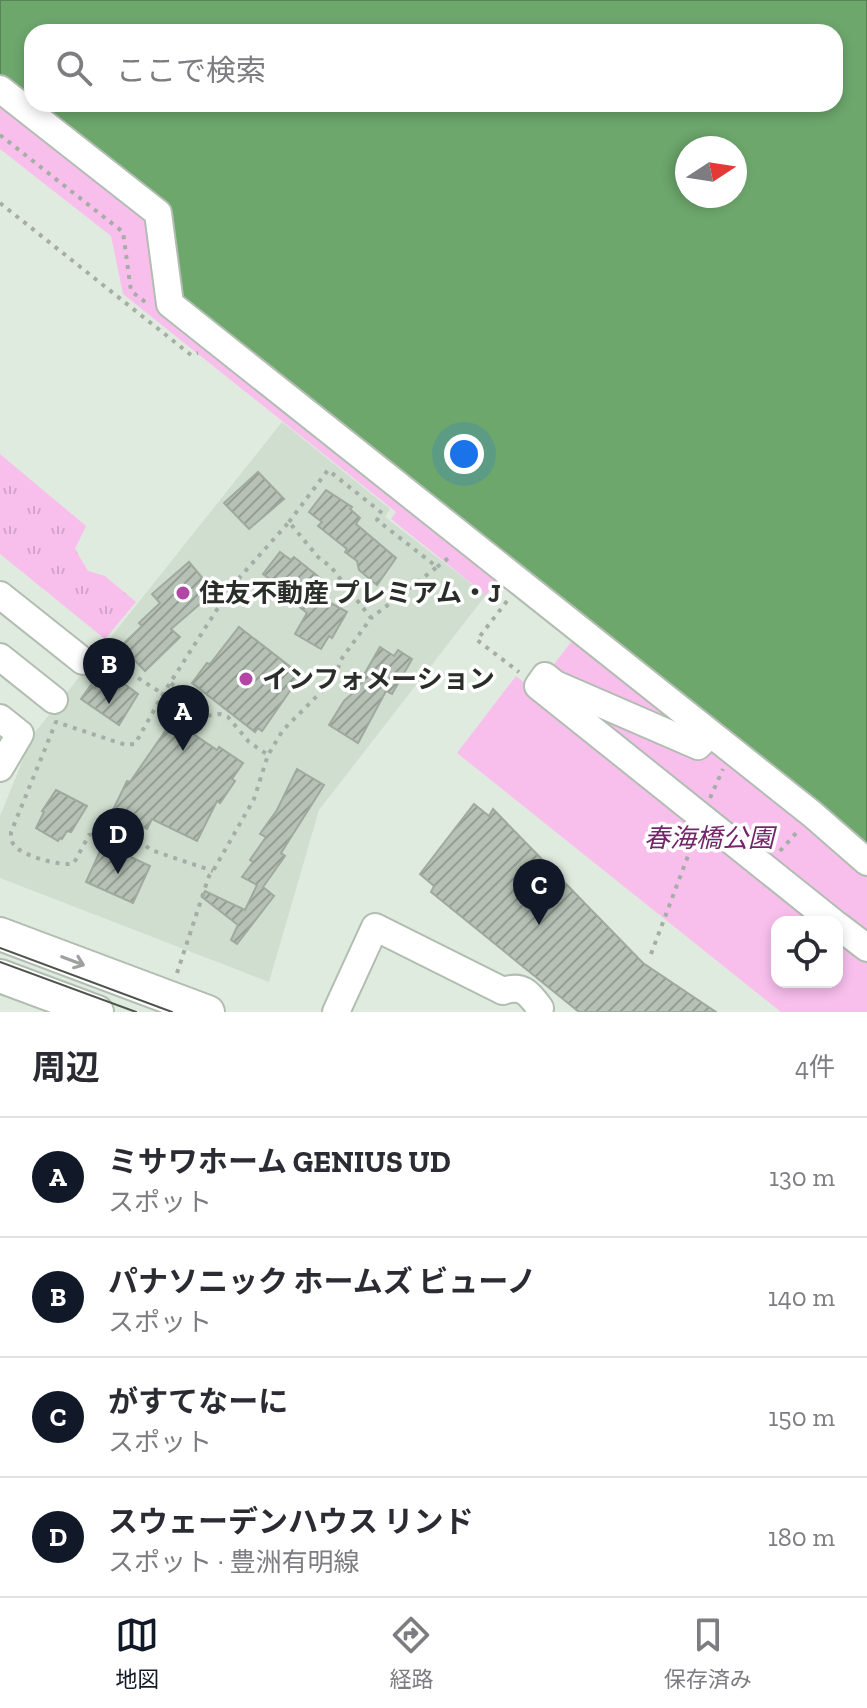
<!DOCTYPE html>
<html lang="ja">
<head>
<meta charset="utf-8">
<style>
  body { margin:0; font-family:"Zilla Slab","Noto Sans JP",serif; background:#f7f7f7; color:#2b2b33 }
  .controls { position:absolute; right:24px; bottom:24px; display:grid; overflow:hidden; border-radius:16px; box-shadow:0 4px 12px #0003 }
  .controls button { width:72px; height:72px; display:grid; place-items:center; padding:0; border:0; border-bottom:2px solid #e1e1e2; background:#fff; color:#2b2b33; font:40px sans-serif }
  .compass { position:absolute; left:675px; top:136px; width:72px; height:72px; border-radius:50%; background:#fff; box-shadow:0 4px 12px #0003; rotate:78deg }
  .you { position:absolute; left:464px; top:454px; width:28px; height:28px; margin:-20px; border:6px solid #fff; border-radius:50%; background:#1a73e8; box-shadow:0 0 0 12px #1a73e833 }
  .badge { display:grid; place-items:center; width:52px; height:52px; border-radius:50%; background:#111827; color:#fff; font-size:26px; font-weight:700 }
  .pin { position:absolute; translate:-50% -66px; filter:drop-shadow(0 2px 4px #0008) }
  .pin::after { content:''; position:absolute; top:42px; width:28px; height:24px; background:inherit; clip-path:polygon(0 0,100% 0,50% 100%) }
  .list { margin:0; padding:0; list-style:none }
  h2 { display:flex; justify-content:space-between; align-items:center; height:104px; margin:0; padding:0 32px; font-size:34px }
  h2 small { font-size:26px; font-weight:400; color:#7c7c81 }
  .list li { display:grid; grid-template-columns:52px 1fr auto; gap:24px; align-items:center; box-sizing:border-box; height:120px; padding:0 32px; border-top:2px solid #e1e1e2 }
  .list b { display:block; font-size:30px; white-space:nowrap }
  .list p { margin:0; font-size:26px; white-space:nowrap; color:#7c7c81 }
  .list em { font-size:26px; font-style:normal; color:#7c7c81 }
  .icon { flex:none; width:44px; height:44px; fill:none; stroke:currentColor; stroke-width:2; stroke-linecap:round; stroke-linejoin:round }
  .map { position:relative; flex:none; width:867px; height:1012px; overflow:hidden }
  .search { position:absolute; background:#fff; box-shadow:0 4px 12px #0003; left:24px; right:24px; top:24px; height:88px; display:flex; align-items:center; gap:20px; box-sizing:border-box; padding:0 28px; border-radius:24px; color:#7c7c81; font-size:30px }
  .sheet { height:584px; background:#fff }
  nav { display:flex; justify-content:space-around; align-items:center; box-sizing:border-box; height:112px; border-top:2px solid #e1e1e2; background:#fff; font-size:22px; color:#7c7c81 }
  nav a { display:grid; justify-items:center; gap:4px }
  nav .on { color:#111827 }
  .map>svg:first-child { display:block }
  .built { fill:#cfdece }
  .grass { fill:url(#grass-tufts) }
  .park { fill:#f8bfed; fill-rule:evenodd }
  .water { fill:#6da76c; stroke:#598358; stroke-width:2; fill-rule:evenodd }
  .building { fill:url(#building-hatch); stroke:#9fa99e; stroke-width:2 }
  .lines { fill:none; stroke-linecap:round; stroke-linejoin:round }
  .minor-casing { stroke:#b2bdb2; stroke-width:30 }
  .major-casing { stroke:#b2bdb2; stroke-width:36 }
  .path { stroke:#a5aea4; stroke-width:4; stroke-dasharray:4 6; stroke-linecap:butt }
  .minor { stroke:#fff; stroke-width:26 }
  .major { stroke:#fff; stroke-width:32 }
  .tram { stroke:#4e544d; stroke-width:2 }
  .oneway { stroke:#9fa19f }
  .poi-dot { fill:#b346a5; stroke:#fff; stroke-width:3 }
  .labels { text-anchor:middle; stroke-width:7; stroke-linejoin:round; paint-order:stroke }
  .poi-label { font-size:26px; font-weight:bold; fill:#2a2e29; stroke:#fff; text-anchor:start }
  .park-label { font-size:26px; font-style:italic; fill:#73276a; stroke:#fff }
</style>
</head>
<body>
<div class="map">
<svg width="867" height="1012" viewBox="0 0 867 1012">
  <defs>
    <pattern id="grass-tufts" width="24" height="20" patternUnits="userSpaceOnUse" patternTransform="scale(2)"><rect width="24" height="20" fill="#f8bfed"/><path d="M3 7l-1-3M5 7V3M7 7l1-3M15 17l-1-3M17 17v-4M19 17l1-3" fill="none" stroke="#d5a4cb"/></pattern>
    <pattern id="building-hatch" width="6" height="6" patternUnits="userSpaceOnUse" patternTransform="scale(2)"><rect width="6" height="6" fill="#b7c2b6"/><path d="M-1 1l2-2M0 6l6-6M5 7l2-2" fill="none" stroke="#959e94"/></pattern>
  </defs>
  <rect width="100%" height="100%" fill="#e0ebdf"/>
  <path class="built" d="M282,422L390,509L385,517L486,595L319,810L269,982L0,878V816L33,735Z"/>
  <path class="grass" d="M0,454L86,526L75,549L88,571L105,576L136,602L105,639L0,554Z"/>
  <path class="park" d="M0,77L867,849V1012H781L457,753L516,676L534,690L572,641L497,581L486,595L391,519L396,512L123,294L111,236L0,149ZM777,922H837V982H777Z"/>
  <path class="water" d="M0,0H867V849L175,302L165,205L37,104H835V32H32V100L0,75ZM687,148H735V196H687Z"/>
  <g class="building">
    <path d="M258,472L284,499L249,529L224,503Z"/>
    <path d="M326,490L352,507L350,509L360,518L356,524L396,558L377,585L359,570L357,561L345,552L347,549L318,526L322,522L309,512Z"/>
    <path d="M280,552L291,560L294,557L320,578L309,591L347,612L332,638L329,636L321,649L295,634L307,613L288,598L290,595L263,574Z"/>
    <path d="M189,562L214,592L171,629L180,637L145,671L121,646L142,626L139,623L160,603L152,594Z"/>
    <path d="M239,627L301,675L262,731L258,728L255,732L192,683L207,663L210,664Z"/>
    <path d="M380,647L394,656L398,650L412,659L392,694L386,691L358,743L329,725L344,701L354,692Z"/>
    <path d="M103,677L119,689L123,683L138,694L119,725L81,699L91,685L95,688Z"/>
    <path d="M173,720L217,750L219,747L243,763L232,779L235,781L220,803L217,801L197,841L152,819L147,829L112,812L127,781L130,782Z"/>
    <path d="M297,769L324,785L281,853L285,856L263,887L274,896L237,944L231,940L238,925L202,897L205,891L245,910L257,885L242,877L253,862L250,860L266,837L260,834L277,810Z"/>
    <path d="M56,790L87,806L71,832L67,831L62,839L60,838L58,841L36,828L44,812L42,811Z"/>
    <path d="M474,804L489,816L493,809L643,963L716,1012H579L431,892L434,886L420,874Z"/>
    <path d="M101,849L114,855L116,850L150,866L133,903L86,882Z"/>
  </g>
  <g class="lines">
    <defs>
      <g id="minor">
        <path d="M0,89L158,213L170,304L812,814L867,862"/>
        <path d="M0,595L83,661"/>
        <path d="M0,657L54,700"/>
        <path d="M0,718L20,734L0,768"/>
        <path d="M710,734L698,746L555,684L545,676L538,686L833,922"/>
        <path d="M837,925L867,948"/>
        <path d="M336,1012L375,927L503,991C522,984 529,993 540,1008L539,1012"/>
      </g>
      <g id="major">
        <path d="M0,934L208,1012"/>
        <path d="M0,976L97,1012"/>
      </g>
    </defs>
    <use href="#minor" class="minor-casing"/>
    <use href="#major" class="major-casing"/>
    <g class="path">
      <path d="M0,135L123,232L131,291L148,304"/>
      <path d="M0,203L191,355L198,353"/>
      <path d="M289,522L328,470L382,513L377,520L437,567L371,618"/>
      <path d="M437,567L451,556"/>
      <path d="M507,601L477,640L519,672"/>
      <path d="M104,659L107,658L163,694"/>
      <path d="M171,683L205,716L220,714L228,717L249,742L268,755"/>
      <path d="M710,798L723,769"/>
      <path d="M780,851L798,831"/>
      <path d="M651,954L694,840"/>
      <path d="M177,973L209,876L213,871L254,799L268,755L283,730L336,677L340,661L371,618L331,567L318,557L289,522L232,586L163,694L135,744L126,745L56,722L11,832C11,837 11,841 14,845C20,855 64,868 74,863L89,835L100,833L141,842L151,850L213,871"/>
    </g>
    <use href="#minor" class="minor"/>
    <use href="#major" class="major"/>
    <g class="tram">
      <path d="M0,948L172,1012"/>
      <path d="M0,962L136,1012"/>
    </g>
  </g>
  <defs><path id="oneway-shaft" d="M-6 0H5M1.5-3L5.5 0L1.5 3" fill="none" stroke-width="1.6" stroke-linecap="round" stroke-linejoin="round" transform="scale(2)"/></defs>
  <use class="oneway" href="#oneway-shaft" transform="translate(73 961) rotate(21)"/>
  <g class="poi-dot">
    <circle cx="183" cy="593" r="8"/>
    <circle cx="246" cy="679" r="8"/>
  </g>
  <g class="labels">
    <g class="poi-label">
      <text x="199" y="602">住友不動産 プレミアム・J</text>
      <text x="262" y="688">インフォメーション</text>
    </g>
    <g class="park-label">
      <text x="709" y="847">春海橋公園</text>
    </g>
  </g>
</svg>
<div class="controls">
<button><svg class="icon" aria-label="locate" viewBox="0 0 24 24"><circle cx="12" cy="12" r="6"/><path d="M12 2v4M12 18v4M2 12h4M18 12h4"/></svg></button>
</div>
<svg class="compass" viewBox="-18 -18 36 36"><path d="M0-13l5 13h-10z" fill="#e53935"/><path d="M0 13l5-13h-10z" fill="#7c7c81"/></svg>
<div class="you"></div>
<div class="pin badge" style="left:183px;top:751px">A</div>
<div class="pin badge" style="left:109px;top:704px">B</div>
<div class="pin badge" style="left:539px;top:925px">C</div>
<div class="pin badge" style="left:118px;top:874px">D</div>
<div class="search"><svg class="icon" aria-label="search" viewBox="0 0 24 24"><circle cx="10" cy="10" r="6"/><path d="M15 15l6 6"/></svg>ここで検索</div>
</div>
<section class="sheet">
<h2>周辺<small>4件</small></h2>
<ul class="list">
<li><span class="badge">A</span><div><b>ミサワホーム GENIUS UD</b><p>スポット</p></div><em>130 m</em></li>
<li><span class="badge">B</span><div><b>パナソニック ホームズ ビューノ</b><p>スポット</p></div><em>140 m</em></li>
<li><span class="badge">C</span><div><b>がすてなーに</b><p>スポット</p></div><em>150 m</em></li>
<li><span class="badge">D</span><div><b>スウェーデンハウス リンド</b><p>スポット · 豊洲有明線</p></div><em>180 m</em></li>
</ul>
</section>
<nav>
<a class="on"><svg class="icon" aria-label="map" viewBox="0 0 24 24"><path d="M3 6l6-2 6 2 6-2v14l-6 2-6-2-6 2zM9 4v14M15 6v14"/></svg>地図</a>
<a><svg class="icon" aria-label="directions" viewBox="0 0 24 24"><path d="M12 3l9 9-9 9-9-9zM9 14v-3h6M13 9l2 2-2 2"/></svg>経路</a>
<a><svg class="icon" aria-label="saved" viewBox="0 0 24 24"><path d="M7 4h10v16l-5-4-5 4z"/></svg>保存済み</a>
</nav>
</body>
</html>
